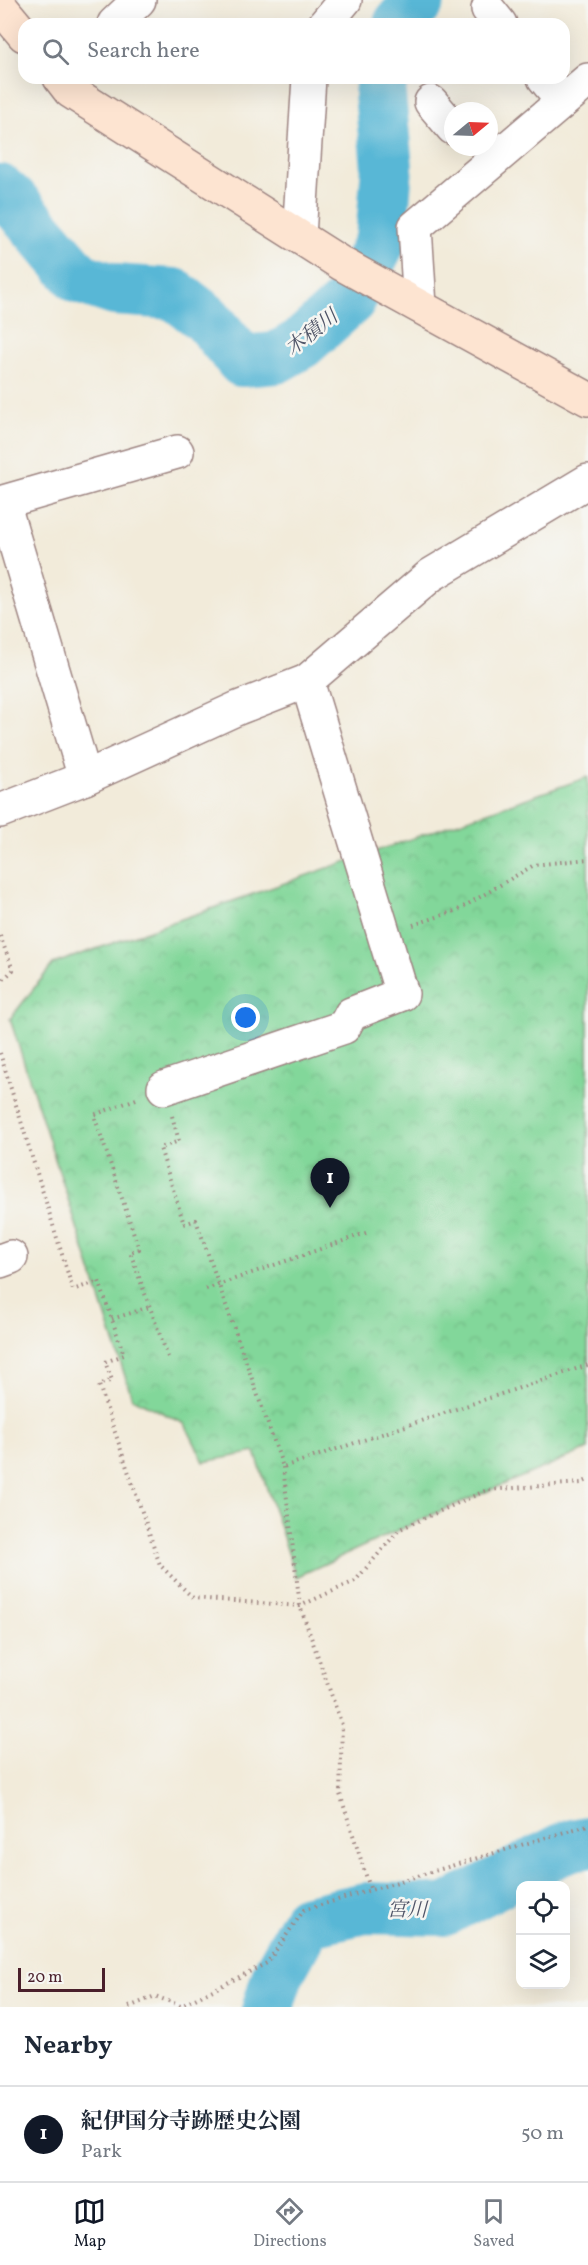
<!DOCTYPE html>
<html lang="en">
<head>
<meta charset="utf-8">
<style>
  body { margin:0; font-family:Vollkorn,"Noto Serif JP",serif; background:#f6f6f7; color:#1f2937 }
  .controls { position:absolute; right:18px; bottom:18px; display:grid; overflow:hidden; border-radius:12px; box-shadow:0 6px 24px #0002 }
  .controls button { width:54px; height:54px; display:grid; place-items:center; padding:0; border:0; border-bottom:2px solid #e0e1e3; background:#fff; color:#1f2937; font:30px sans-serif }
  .compass { position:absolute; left:444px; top:102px; width:54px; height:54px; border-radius:50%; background:#fff; box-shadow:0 6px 24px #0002; rotate:71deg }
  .scale { position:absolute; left:18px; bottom:15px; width:87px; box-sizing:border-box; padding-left:6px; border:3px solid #4a1f2b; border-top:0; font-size:16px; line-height:21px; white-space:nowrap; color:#4a1f2b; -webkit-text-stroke:4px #f6f6f2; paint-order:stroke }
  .you { position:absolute; left:246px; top:1018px; width:21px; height:21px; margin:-15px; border:4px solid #fff; border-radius:50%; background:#1a73e8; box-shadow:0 0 0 9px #1a73e833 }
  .badge { display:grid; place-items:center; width:39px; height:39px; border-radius:50%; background:#111827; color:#fff; font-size:20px; font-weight:700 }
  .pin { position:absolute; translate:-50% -50px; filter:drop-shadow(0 2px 3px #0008) }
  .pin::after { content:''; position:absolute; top:32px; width:21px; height:18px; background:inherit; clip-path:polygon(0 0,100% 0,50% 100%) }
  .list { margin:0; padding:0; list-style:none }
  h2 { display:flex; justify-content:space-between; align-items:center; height:78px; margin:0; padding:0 24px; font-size:26px }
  h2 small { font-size:20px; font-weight:400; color:#747a83 }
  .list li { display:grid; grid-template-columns:39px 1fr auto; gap:18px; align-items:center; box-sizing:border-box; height:96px; padding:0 24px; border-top:2px solid #e0e1e3 }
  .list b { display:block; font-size:22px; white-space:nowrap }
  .list p { margin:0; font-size:20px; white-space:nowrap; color:#747a83 }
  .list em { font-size:20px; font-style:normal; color:#747a83 }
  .icon { flex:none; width:33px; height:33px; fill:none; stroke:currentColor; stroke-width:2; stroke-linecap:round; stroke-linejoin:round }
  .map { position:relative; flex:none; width:588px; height:2007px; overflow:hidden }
  .search { position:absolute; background:#fff; box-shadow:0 6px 24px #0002; left:18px; right:18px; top:18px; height:66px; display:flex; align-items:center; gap:15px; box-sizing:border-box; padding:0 21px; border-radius:18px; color:#747a83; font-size:22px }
  .sheet { height:174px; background:#fff }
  nav { display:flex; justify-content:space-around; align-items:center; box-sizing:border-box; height:84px; border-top:2px solid #e0e1e3; background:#fff; font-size:16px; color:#747a83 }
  nav a { display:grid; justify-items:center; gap:3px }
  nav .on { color:#111827 }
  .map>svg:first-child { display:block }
  .park { fill:url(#park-crowns); stroke:#667b62; stroke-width:1.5 }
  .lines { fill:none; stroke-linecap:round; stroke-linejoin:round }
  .river { stroke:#58b7d6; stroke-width:52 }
  .street-casing { stroke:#9e8582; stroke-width:36 }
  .secondary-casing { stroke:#9e8582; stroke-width:36 }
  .path { stroke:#9e8582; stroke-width:4; stroke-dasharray:1.5 4.5; stroke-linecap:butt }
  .street { stroke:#fff; stroke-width:33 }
  .secondary { stroke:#fde4d1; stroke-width:33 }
  .labels { text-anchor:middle; stroke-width:5; stroke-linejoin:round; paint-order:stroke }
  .water-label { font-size:20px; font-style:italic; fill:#4f5467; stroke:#f6f6f2 }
</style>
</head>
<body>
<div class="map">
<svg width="588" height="2007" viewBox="0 0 588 2007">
  <defs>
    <pattern id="park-crowns" width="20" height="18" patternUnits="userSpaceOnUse" patternTransform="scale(1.5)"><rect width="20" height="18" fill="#82d79a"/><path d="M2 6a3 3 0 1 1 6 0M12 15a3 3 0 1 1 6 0" fill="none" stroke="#72b885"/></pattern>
  </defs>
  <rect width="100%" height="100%" fill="#f6f6f2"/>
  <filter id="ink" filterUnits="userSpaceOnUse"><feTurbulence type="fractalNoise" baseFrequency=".0167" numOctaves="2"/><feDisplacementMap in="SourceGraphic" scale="12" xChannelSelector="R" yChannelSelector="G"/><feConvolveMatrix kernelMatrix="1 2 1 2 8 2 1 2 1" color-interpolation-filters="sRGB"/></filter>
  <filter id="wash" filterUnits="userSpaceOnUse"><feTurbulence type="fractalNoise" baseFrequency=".008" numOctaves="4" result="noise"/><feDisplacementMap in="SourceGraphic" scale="24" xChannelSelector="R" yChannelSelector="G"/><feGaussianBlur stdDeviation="1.35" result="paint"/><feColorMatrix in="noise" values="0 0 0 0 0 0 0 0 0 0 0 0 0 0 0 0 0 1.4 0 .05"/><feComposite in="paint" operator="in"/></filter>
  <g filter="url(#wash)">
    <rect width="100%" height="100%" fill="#f2ebda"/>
    <path class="park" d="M588,777V1449L445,1509L296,1577L255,1452L204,1462L185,1424L132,1398L10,1019L53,964Z"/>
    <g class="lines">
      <g class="river">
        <path d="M399,24L419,0"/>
        <path d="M0,190L14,202L79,278L115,290L174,294L206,318L242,361L276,358L302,343L350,300L381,240L387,167L380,94L382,78"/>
        <path d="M268,2007L278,1974L307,1921L365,1908L445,1910L568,1846L588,1842"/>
      </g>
    </g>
  </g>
  <g filter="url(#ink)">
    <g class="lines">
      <defs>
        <g id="street">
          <path d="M488,9L500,24"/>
          <path d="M114,24L139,0"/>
          <path d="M325,24L345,0"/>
          <path d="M544,78L563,101"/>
          <path d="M431,102L453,128"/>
          <path d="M299,236L309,78"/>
          <path d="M420,306L415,227L588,80"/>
          <path d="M85,778L3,502L177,452"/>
          <path d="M0,811L85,778L238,708L307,681L431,575L588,481"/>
          <path d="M164,1088L344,1027L351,1014L402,994L307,681"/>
          <path d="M0,1261L11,1257"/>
        </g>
        <g id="secondary">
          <path d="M0,6L24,35"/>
          <path d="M60,78L70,91L342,264L588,399"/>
        </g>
      </defs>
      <use href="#street" class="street-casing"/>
      <use href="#secondary" class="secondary-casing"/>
      <g class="path">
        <path d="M413,925L458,910L534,865L588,859"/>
        <path d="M0,936L13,970L0,983"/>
        <path d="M0,1053L73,1290L99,1281L124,1355L105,1362L112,1380L99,1385L160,1565L193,1598L300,1606L355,1581L400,1529L487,1490L581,1483L588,1480"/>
        <path d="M136,1099L94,1115L139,1249L130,1252L169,1360"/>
        <path d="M172,1116L179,1141L160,1148L184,1224L196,1220L283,1467L588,1365"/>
        <path d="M206,1289L366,1233"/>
        <path d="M112,1319L150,1307"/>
        <path d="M283,1467L300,1606L342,1725L340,1794L370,1888"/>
        <path d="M129,2007L155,1996L181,2006L267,1963L304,1910L588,1825"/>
      </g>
      <use href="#street" class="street"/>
      <use href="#secondary" class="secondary"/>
    </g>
  </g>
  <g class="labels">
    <g class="water-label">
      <text transform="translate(311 332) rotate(-38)" y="7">木積川</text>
      <text transform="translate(407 1909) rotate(1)" y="7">宮川</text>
    </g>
  </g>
</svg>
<div class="controls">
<button><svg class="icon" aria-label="locate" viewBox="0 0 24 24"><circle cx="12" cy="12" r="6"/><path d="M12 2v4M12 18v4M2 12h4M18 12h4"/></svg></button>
<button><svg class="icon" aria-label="layers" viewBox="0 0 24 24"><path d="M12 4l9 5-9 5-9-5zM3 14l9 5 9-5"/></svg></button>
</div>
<svg class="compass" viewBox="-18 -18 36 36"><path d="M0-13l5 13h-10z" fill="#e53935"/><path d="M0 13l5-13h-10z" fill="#747a83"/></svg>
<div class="scale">20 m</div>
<div class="you"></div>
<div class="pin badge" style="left:330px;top:1208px">1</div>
<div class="search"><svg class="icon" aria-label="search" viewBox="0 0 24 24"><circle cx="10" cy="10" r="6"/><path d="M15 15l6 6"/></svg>Search here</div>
</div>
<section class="sheet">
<h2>Nearby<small></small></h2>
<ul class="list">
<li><span class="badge">1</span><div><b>紀伊国分寺跡歴史公園</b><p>Park</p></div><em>50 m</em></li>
</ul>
</section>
<nav>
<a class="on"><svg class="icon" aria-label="map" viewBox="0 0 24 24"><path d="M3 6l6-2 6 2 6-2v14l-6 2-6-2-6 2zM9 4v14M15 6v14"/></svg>Map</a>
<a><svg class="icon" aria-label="directions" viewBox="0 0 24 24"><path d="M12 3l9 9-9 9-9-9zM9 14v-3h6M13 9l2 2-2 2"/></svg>Directions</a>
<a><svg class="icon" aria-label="saved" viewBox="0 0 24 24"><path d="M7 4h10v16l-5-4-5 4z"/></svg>Saved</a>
</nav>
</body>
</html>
